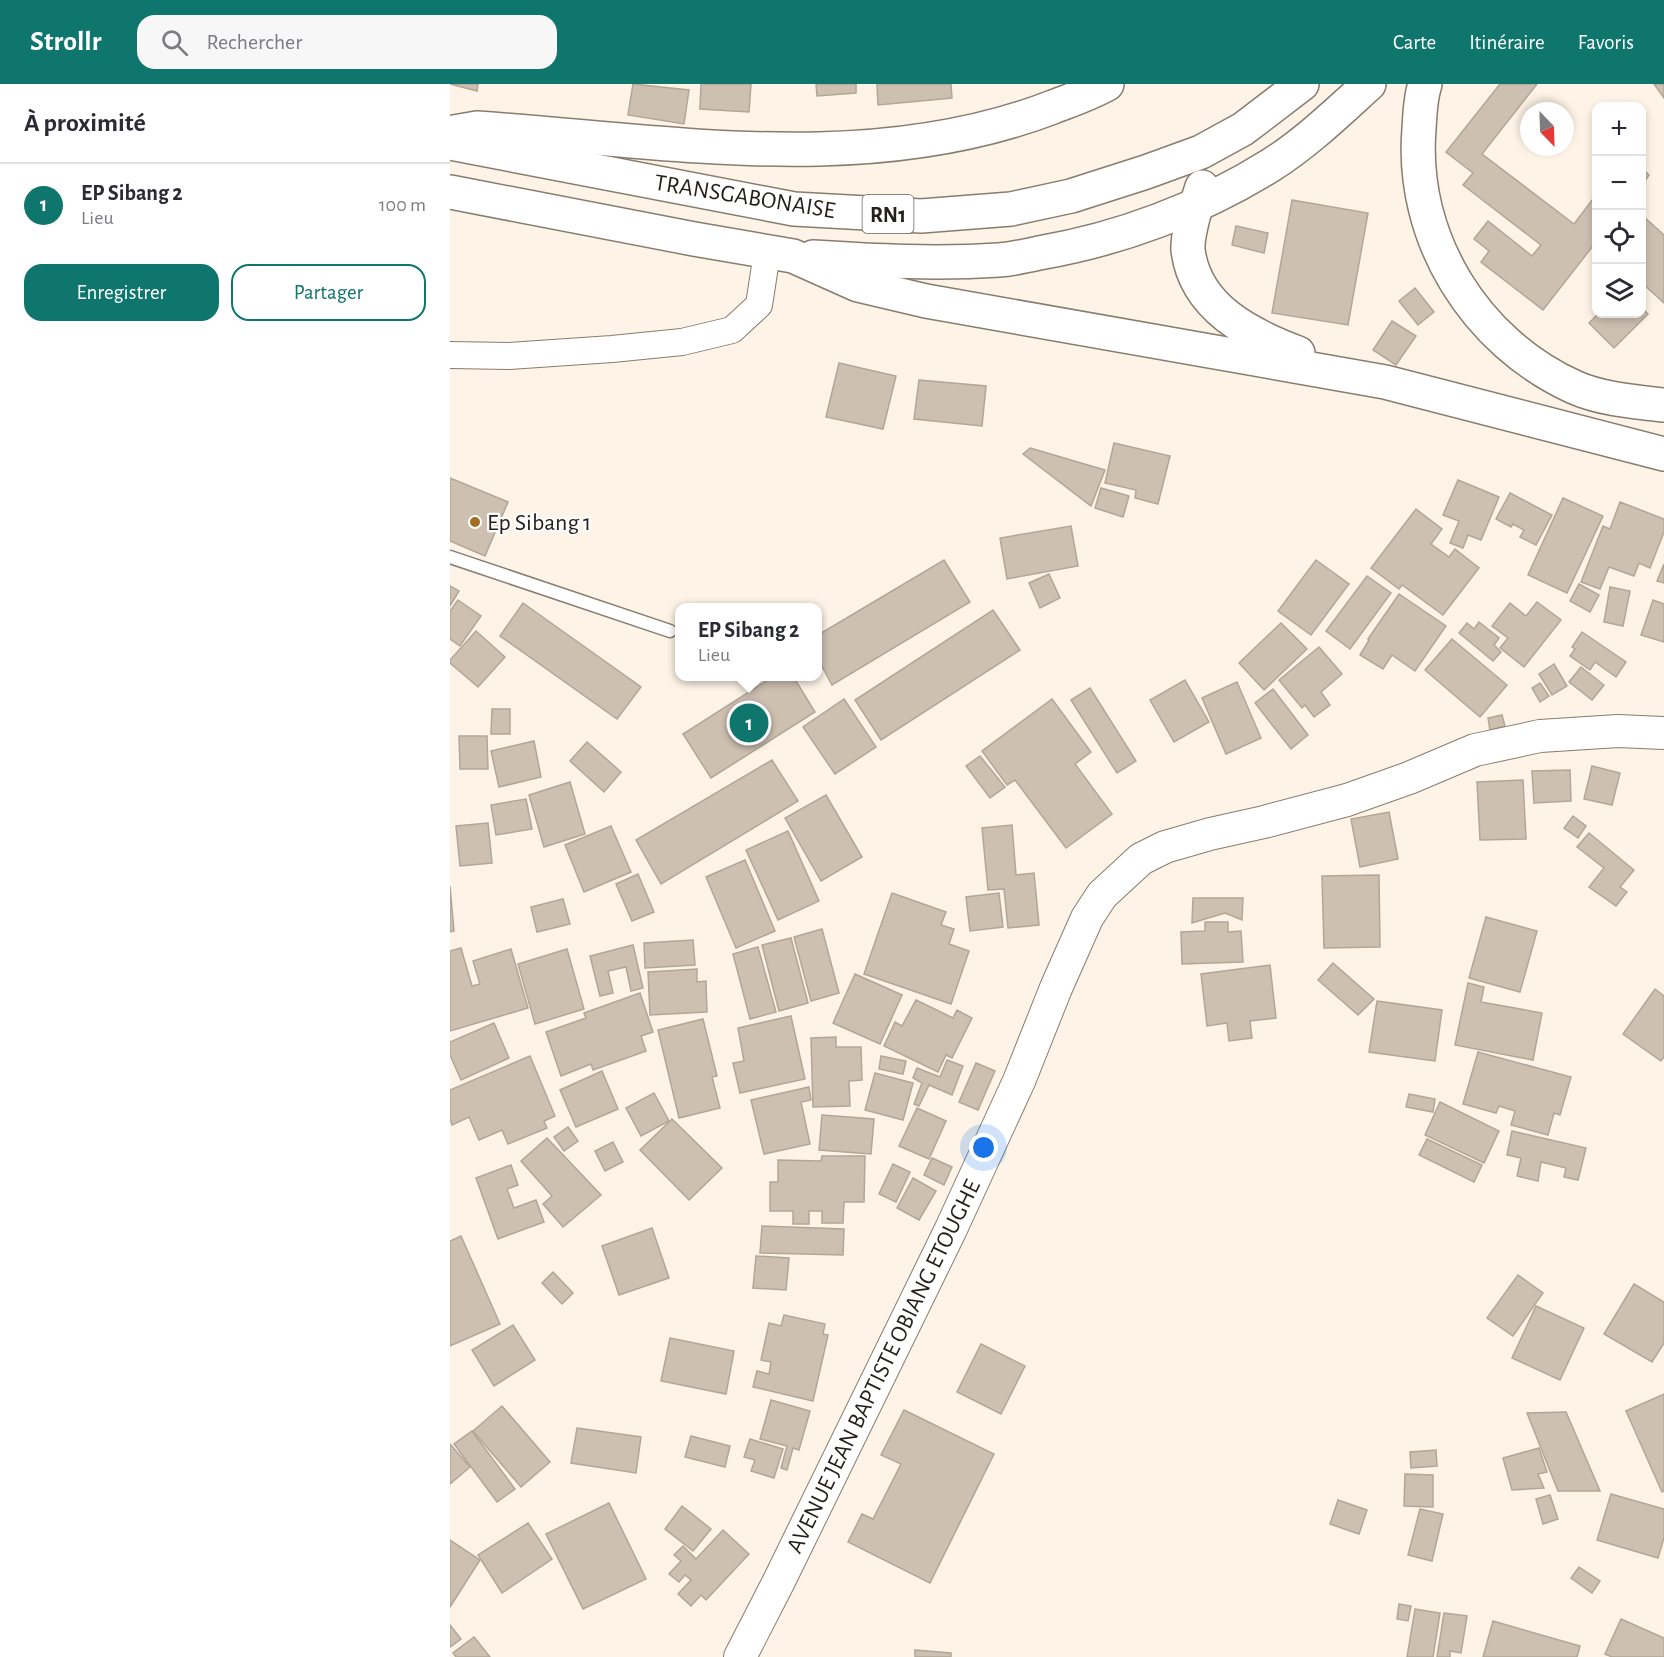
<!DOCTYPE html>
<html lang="fr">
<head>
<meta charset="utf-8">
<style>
  body { margin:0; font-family:"Alegreya Sans",sans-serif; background:#f7f7f7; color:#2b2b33 }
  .controls { position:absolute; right:18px; top:18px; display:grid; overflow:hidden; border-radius:12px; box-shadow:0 3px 9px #0003 }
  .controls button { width:54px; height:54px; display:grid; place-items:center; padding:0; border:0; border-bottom:2px solid #e1e1e2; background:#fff; color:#2b2b33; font:30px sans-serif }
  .compass { position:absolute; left:1070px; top:18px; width:54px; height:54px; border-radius:50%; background:#fff; box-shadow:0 3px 9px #0003; rotate:157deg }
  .you { position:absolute; left:534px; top:1064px; width:21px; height:21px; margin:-15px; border:4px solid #fff; border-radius:50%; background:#1a73e8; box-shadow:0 0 0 9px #1a73e833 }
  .badge { display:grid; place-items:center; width:39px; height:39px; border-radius:50%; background:#0f766e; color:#fff; font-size:20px; font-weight:700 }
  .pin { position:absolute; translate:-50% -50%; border:3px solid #fff; box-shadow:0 2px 6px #0006 }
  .popup { position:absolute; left:225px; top:519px; width:147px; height:78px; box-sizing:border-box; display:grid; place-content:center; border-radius:12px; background:#fff; filter:drop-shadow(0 2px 4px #0005); font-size:20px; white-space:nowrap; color:#7c7c81 }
  .popup b { font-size:22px; color:#2b2b33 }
  .popup::after { content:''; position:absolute; left:50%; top:100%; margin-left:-12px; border:12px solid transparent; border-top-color:#fff }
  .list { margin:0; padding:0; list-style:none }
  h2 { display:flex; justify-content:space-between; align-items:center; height:78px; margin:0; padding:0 24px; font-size:26px }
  h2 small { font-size:20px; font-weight:400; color:#7c7c81 }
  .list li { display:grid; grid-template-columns:39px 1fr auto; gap:18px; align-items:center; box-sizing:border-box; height:84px; padding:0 24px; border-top:2px solid #e1e1e2 }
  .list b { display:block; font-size:22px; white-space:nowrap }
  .list p { margin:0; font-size:20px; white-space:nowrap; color:#7c7c81 }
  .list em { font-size:20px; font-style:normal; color:#7c7c81 }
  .actions { display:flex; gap:12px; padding:18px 24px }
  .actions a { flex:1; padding:14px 0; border:2px solid #0f766e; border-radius:18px; text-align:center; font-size:21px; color:#0f766e }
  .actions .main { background:#0f766e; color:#fff }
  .icon { flex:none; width:33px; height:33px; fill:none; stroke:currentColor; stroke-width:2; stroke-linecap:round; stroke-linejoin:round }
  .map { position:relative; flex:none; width:1214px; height:1573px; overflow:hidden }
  header { display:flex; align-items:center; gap:36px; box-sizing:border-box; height:84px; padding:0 30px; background:#0f766e; color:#fff }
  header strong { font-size:28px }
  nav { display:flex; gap:33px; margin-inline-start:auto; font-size:21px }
  .search { width:420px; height:54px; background:#f7f7f7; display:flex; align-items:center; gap:15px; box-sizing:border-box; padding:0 21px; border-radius:18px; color:#7c7c81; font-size:22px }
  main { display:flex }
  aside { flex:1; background:#fff }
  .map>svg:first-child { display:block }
  .building { fill:#cdc0b1; stroke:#b2a697; stroke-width:1.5 }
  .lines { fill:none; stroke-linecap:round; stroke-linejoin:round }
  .service-casing { stroke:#887c6e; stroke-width:15 }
  .minor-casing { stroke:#887c6e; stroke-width:28 }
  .tertiary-casing { stroke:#887c6e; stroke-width:34 }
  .trunk-casing { stroke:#887c6e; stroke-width:36 }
  .service { stroke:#fff; stroke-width:12 }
  .minor { stroke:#fff; stroke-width:26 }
  .tertiary { stroke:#fff; stroke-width:32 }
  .trunk { stroke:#fff; stroke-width:33 }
  .poi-dot { fill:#a16f24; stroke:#fff; stroke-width:2 }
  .labels { text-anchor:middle; stroke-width:4.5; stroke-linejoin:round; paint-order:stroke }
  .shield { fill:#fff; stroke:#66625f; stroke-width:1.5 }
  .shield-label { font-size:22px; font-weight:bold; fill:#241f1a }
  .street-label { font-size:24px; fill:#241f1a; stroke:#fff }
  .poi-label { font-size:24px; fill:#241f1a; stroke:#fff; text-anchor:start }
</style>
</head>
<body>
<header>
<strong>Strollr</strong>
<div class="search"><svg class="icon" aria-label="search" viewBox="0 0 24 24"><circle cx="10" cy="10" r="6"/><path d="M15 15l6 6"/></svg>Rechercher</div>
<nav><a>Carte</a><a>Itinéraire</a><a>Favoris</a></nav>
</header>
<main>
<aside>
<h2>À proximité<small></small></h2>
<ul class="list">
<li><span class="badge">1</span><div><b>EP Sibang 2</b><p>Lieu</p></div><em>100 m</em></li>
</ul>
<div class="actions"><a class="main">Enregistrer</a><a>Partager</a></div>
</aside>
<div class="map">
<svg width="1214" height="1573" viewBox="0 0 1214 1573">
  <rect width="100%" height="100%" fill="#fdf3e6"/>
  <g class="building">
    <path d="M0,0H28L27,7Z"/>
    <path d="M183,0L239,6L234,40L178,31Z"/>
    <path d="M251,0H301L299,28L250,25Z"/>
    <path d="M366,0H406V9L367,12Z"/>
    <path d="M427,0H501L502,14L428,21Z"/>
    <path d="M1050,0H1087L1032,70L1124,140L1146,111V158L1093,226L1031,178L1039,167L1024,155L1038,137L1082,172L1091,161L1013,101L1023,89L996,68Z"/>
    <path d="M1204,0H1214V14Z"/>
    <path d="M1192,84L1199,91L1192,101Z"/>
    <path d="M842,116L918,129L898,241L822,229Z"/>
    <path d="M1193,132L1214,151V219L1192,199Z"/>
    <path d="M786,142L818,149L814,169L782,161Z"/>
    <path d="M965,204L984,228L968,241L949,217Z"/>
    <path d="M1192,224L1198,230L1164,264L1139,239L1148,230H1192Z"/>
    <path d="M942,237L966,252L946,281L923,266Z"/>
    <path d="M389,279L446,292L433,345L376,333Z"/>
    <path d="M469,296L536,302L532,342L464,335Z"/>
    <path d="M664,359L720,372L708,420L685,414L686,406L655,399Z"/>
    <path d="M580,364L655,386L641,422L573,370Z"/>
    <path d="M0,394L58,418L35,472L0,457Z"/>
    <path d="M1008,396L1049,413L1031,456L1018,451L1013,464L1000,459L1009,437L993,431Z"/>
    <path d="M651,404L679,412L673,433L645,424Z"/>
    <path d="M1060,409L1102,431L1086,461L1070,453L1074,446L1063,440L1061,443L1046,435Z"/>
    <path d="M1113,414L1153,432L1117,509L1078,491Z"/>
    <path d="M1170,418L1214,435V448L1200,484L1189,479L1184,492L1159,483L1150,505L1131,498L1153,442L1160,445Z"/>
    <path d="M966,425L992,445L981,460L999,473L1005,465L1029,484L993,531L952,501L949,505L921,484Z"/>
    <path d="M621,442L628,482L557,495L550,454Z"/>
    <path d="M494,476L520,518L382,601L368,575V551Z"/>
    <path d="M866,476L899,500L861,551L828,527Z"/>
    <path d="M1214,480V499L1207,497Z"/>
    <path d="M599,490L610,514L590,524L579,499Z"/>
    <path d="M917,492L941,509L900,565L876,547Z"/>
    <path d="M1129,500L1149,511L1140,528L1120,517Z"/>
    <path d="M0,502L9,507L0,522Z"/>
    <path d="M1160,503L1180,507L1173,542L1154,538Z"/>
    <path d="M949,510L996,542L965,587L942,571L933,585L910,571L919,556L918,555Z"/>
    <path d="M8,516L31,532L10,562L0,555V527Z"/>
    <path d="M1203,516L1214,520V558L1191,551Z"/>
    <path d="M1087,518L1111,536L1074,583L1050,564L1058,554L1042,542L1060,519L1076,532Z"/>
    <path d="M73,519L191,603L167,635L50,552Z"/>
    <path d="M543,526L570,566L431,656L405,616Z"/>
    <path d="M1029,538L1049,554L1044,561L1051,568L1043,577L1009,549L1017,539L1024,545Z"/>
    <path d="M831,539L857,565L814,606L789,579Z"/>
    <path d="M26,547L55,573L28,603L0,579V576Z"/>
    <path d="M1132,548L1176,578L1166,593L1145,578L1140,586L1120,572L1125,565L1122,563Z"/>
    <path d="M1002,555L1057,601L1030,633L975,586Z"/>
    <path d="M869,563L892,590L871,608L880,621L864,633L855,621L852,624L829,596Z"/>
    <path d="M1104,580L1117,602L1102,611L1089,590Z"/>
    <path d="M1131,583L1154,601L1142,616L1119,598Z"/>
    <path d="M324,592H343L365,628L261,694L233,650Z"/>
    <path d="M735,596L759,638L724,658L700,616Z"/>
    <path d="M787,598L811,654L776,670L752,614Z"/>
    <path d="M1090,599L1099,612L1090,618L1082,604Z"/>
    <path d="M640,604L686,677L667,689L621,616Z"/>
    <path d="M823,605L858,651L841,665L805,619Z"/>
    <path d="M394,615L426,663L385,690L353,643Z"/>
    <path d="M602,615L641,668L625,680L662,730L616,764L565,696L557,701L532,667Z"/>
    <path d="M42,625H60V650H41Z"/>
    <path d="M1052,631L1055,642L1040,646L1038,634Z"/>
    <path d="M9,652H37L38,685H10Z"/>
    <path d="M84,657L91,693L49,703L41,667Z"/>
    <path d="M137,658L171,688L154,708L120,677Z"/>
    <path d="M530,672L555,703L540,714L516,682Z"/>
    <path d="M322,676L348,717L211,800L186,756Z"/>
    <path d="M1142,682L1170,689L1162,721L1134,715Z"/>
    <path d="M1120,686L1121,717L1084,719L1082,687Z"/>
    <path d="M1073,696L1076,755L1030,756L1027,698Z"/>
    <path d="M120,698L135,750L94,763L79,711Z"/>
    <path d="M376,711L412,773L371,797L335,734Z"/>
    <path d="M76,715L82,745L46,751L41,721Z"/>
    <path d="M939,728L948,775L910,783L901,735Z"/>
    <path d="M1123,732L1136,742L1128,754L1114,744Z"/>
    <path d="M38,739L42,779L10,782L6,742Z"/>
    <path d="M562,741L566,791L584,789L589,841L558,844L554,805L538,806L532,744Z"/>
    <path d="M161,742L181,788L134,808L115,761Z"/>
    <path d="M338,747L369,817L328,836L296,766Z"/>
    <path d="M1139,749L1184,786L1170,803L1177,808L1166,822L1139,803L1154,784L1127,763Z"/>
    <path d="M295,776L325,847L286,864L256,793Z"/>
    <path d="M188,790L204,828L182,837L166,800Z"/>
    <path d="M929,791L930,863L874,864L872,792Z"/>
    <path d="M0,802L4,847L0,848Z"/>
    <path d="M442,809L496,828L491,841L504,845L499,860L519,867L501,920L414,890Z"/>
    <path d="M549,809L553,843L520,847L516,813Z"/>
    <path d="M743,814H793L792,836L775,829L742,839Z"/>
    <path d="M113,815L120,840L87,848L81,823Z"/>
    <path d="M1036,833L1087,847L1070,908L1019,894Z"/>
    <path d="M755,838H778V848L791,847L793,878L732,880L731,848L755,847Z"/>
    <path d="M372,845L389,909L361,917L344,853Z"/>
    <path d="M341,854L358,919L329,927L312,861Z"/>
    <path d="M243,856L245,881L195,884L194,859Z"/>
    <path d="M183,861L193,904L181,907L176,883L158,887L163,909L150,912L140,872Z"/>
    <path d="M308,863L326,928L300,935L283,870Z"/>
    <path d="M11,864L22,902L30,900L23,877L61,865L78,924L0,947V867Z"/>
    <path d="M117,865L134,925L85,940L68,880Z"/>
    <path d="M883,879L924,915L908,931L868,896Z"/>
    <path d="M820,881L826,934L800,937L802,954L779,957L777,939L757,942L751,890Z"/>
    <path d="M247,885V898L256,897L257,928L200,931L198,888Z"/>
    <path d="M405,890L452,911L430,960L383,939Z"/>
    <path d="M1018,899L1034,903L1031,918L1092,929L1083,976L1005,961Z"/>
    <path d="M1205,905L1214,912V973L1211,977L1173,950Z"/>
    <path d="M190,909L203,948L191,952L196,967L143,986L141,980L111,992L96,948L136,934L134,929Z"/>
    <path d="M466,916L503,934L507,926L522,934L502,974L496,971L488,988L434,962L445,938L452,942Z"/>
    <path d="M927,917L992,926L985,977L919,968Z"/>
    <path d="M341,932L355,995L290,1009L283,979L294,977L288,944Z"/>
    <path d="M253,935L267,992L262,993L270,1024L229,1034L208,946Z"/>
    <path d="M44,939L59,974L11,996L0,971V958Z"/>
    <path d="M386,953V963H411L412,996L399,997L400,1022L363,1023L361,954Z"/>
    <path d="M1028,968L1121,993L1110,1031L1104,1029L1098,1051L1061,1041L1065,1027L1049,1022L1046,1029L1013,1020Z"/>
    <path d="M80,972L105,1032L94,1037L97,1044L58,1060L52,1046L29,1056L19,1033L2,1041L0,1035V1006Z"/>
    <path d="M431,972L456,977L453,990L429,985Z"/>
    <path d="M497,976L513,982L502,1011L479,1001L469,1022L464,1020L472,999L463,994L467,984L490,993Z"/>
    <path d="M526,979L545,987L528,1026L509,1018Z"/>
    <path d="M152,987L168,1025L126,1043L110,1006Z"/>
    <path d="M425,989L463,999L453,1036L415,1026Z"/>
    <path d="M359,1003L361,1016L351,1018L360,1060L314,1070L301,1016Z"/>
    <path d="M204,1009L219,1037L191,1052L176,1024Z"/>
    <path d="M959,1010L985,1015L983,1028L956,1023Z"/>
    <path d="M990,1018L1049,1047L1034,1079L975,1051Z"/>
    <path d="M467,1024L496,1037L479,1075L449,1062Z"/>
    <path d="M372,1031L424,1035L421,1070L369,1066Z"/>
    <path d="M222,1035L272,1084L239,1116L190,1066Z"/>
    <path d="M118,1043L128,1057L114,1067L104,1053Z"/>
    <path d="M1062,1047L1136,1064L1128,1096L1114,1093L1116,1084L1091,1078L1088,1097L1067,1092L1071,1074L1057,1071Z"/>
    <path d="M97,1054L151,1111L113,1143L93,1120L102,1112L71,1077Z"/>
    <path d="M977,1055L1032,1081L1024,1098L969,1071Z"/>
    <path d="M163,1058L173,1078L155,1087L145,1067Z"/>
    <path d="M372,1072H415L414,1118H394L393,1139H372V1127H359V1140H343V1127H320V1098H328V1076L371,1077Z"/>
    <path d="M482,1074L502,1083L494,1101L474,1091Z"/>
    <path d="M443,1080L460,1088L446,1118L429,1110Z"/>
    <path d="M61,1081L68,1101L57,1105L64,1124L86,1116L94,1138L48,1155L26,1094Z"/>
    <path d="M463,1094L486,1107L469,1136L447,1124Z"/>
    <path d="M312,1142L394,1145L393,1171L310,1169Z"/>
    <path d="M202,1144L219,1194L169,1211L152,1162Z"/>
    <path d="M11,1152L50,1240L0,1262V1157Z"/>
    <path d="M306,1172L339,1174L336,1206L303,1204Z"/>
    <path d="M103,1188L123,1209L112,1220L92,1199Z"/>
    <path d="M1068,1191L1093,1209L1063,1252L1037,1234Z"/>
    <path d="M1184,1200L1214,1218V1259L1202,1278L1154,1250Z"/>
    <path d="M1086,1222L1134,1244L1110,1296L1062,1274Z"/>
    <path d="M334,1231L375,1240L373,1250L378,1251L363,1317L303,1303L307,1287L319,1290L321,1278L311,1276L319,1239L331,1242Z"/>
    <path d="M63,1241L85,1276L44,1302L22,1266Z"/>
    <path d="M220,1254L284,1267L276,1310L211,1297Z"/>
    <path d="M531,1260L575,1282L551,1330L507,1308Z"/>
    <path d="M1214,1310V1407L1212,1408L1176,1327Z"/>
    <path d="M321,1316L360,1327L349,1366L343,1364L337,1386L331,1384L337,1362L310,1355Z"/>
    <path d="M52,1322L100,1378L71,1403L23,1347Z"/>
    <path d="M454,1326L544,1370L480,1499L398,1458L412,1430L423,1435L451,1380L431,1371Z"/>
    <path d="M1116,1328L1150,1407H1108L1077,1329Z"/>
    <path d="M127,1344L191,1353L186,1389L121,1379Z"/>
    <path d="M22,1347L65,1405L47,1418L4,1360Z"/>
    <path d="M241,1352L280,1362L275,1383L235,1373Z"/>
    <path d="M300,1355L333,1365L324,1394L301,1387L305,1376L294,1373Z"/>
    <path d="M0,1360L20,1383L0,1400Z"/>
    <path d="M1089,1364L1097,1388L1088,1390L1094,1404L1062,1406L1053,1374Z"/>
    <path d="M986,1366L987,1382L961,1384L960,1368Z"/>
    <path d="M955,1390L983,1391V1423L954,1422Z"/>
    <path d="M1161,1410L1214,1425V1454L1208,1474L1147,1456Z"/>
    <path d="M1100,1411L1108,1435L1093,1440L1086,1415Z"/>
    <path d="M888,1416L917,1426L909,1450L880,1440Z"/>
    <path d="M159,1419L196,1495L133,1525L96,1450Z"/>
    <path d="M232,1422L261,1445L243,1467L215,1445Z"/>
    <path d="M970,1425L993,1430L982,1477L958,1471Z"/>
    <path d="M78,1439L102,1475L52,1509L28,1471Z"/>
    <path d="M273,1446L299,1470L256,1516L251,1511L241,1522L228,1510L241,1496L235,1491L229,1498L219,1490L231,1477L224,1471L233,1462L246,1475Z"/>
    <path d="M0,1456L30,1476L0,1523Z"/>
    <path d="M1129,1483L1150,1497L1142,1509L1121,1494Z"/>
    <path d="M949,1520L961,1522L958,1537L947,1535Z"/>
    <path d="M965,1525L990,1529L983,1573H957Z"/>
    <path d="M994,1529L1017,1532L1011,1569L1000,1567V1573H987Z"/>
    <path d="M1171,1535L1214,1554V1573H1162L1155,1570Z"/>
    <path d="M1043,1537L1130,1562L1127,1573H1033Z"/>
    <path d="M0,1541L11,1555L0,1563Z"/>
    <path d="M24,1553L40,1573H6L3,1569Z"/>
    <path d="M465,1566L501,1569V1573H465Z"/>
  </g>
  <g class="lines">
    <defs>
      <path id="service" d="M0,473L220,547"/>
      <path id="minor" d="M0,271L59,272L162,265L232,258L282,246L309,221L317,169"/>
      <path id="tertiary" d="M290,1573L329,1497L500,1147L569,997L606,904L637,834L652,811L691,775L715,763L760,750L814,738L897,716L959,694L1025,666L1090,652L1168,647L1214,649"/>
      <g id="trunk">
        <path d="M975,0C970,15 970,30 969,45C960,154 1025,258 1124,303C1150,315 1186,318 1214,321"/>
        <path d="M4,48L27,44C218,57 419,94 603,23C621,16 639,10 657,0"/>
        <path d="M0,59L344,125L471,132L561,125L621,112L696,88L751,68L793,45L852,0"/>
        <path d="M752,103C747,118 737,151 738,166C745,224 800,251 848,269"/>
        <path d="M0,108L244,155L343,172L408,201L476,217L935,298L1214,370"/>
        <path d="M363,173C425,177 487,180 549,176C562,175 576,172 589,169C670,155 751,125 821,81C856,59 888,28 919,0"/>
      </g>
    </defs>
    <use href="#service" class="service-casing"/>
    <use href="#minor" class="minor-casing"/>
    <use href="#tertiary" class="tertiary-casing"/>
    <use href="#trunk" class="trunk-casing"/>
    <use href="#service" class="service"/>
    <use href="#minor" class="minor"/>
    <use href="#tertiary" class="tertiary"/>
    <use href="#trunk" class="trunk"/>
  </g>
  <circle class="poi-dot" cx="25" cy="438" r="6"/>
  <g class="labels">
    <rect class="shield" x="412.5" y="111" width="51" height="38" rx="4.5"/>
    <g class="shield-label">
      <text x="438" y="138">RN1</text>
    </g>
    <g class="street-label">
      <text transform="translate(295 112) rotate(9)" y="8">TRANSGABONAISE</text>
      <text transform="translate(433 1282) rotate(-64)" y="8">AVENUE JEAN BAPTISTE OBIANG ETOUGHE</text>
    </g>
    <g class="poi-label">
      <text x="37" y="446">Ep Sibang 1</text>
    </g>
  </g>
</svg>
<div class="controls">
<button>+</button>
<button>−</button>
<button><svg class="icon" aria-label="locate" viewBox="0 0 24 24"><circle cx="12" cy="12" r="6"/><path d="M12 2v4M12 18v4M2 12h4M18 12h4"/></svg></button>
<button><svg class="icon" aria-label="layers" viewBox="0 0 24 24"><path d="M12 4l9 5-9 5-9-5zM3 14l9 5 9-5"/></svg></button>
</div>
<svg class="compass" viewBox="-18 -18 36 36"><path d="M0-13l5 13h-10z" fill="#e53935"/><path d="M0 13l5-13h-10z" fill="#7c7c81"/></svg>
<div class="you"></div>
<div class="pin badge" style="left:299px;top:639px">1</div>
<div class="popup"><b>EP Sibang 2</b>Lieu</div>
</div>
</main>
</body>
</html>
